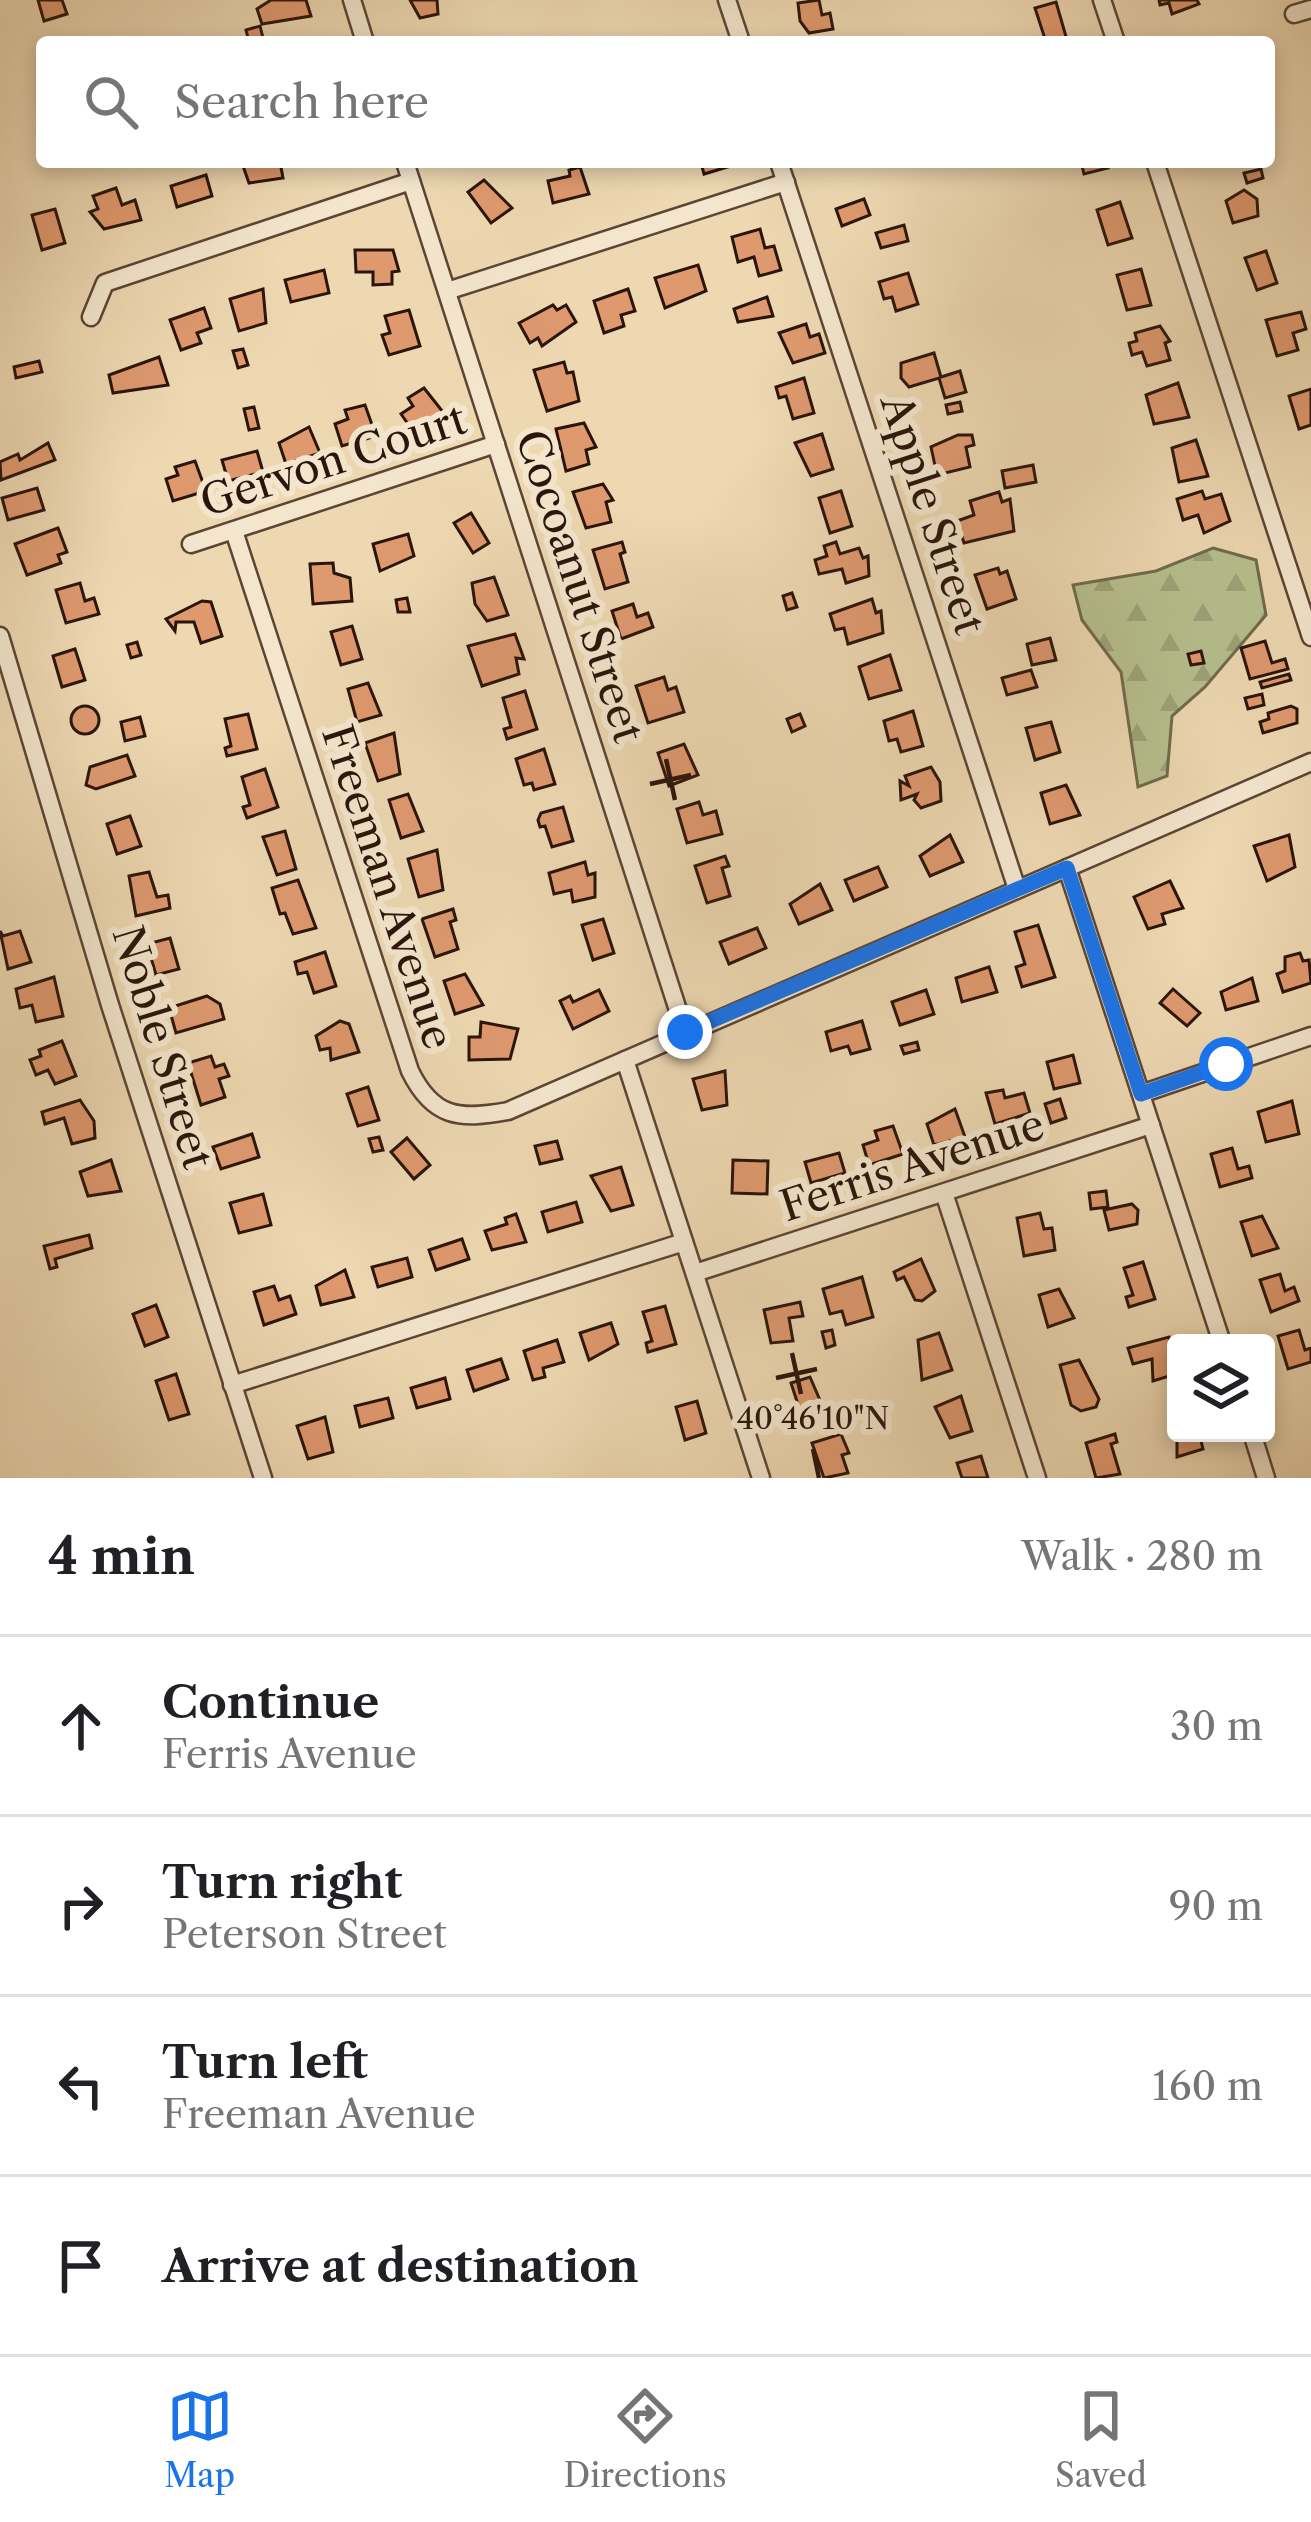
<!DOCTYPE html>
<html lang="en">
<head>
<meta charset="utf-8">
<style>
  body { margin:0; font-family:"Libre Caslon Text",serif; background:#f6f6f6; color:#202124 }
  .controls { position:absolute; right:36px; bottom:36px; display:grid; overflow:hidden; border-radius:12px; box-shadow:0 6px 18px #0003 }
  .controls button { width:108px; height:108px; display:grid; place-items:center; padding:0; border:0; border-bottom:3px solid #e0e0e0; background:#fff; color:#202124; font:60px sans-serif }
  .stop { position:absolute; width:36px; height:36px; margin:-27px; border:9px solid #1a73e8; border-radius:50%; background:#fff }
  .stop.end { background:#1a73e8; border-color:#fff; box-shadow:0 3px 12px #0008 }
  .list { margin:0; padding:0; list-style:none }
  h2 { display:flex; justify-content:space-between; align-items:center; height:156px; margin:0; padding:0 48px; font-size:51px }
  h2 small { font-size:39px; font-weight:400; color:#757577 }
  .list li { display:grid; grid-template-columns:78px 1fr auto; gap:36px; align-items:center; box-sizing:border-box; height:180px; padding:0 48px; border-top:3px solid #e0e0e0 }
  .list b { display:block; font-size:45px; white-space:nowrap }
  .list p { margin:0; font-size:39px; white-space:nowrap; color:#757577 }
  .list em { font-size:39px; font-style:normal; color:#757577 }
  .icon { flex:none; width:66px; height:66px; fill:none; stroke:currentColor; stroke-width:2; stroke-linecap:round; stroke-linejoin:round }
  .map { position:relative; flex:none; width:1311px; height:1478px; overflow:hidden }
  .search { position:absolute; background:#fff; box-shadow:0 6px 18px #0003; left:36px; right:36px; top:36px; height:132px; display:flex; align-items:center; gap:30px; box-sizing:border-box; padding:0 42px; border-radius:12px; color:#757577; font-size:45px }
  .sheet { height:876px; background:#fff }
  nav { display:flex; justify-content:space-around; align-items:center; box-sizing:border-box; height:168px; border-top:3px solid #e0e0e0; background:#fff; font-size:33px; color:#757577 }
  nav a { display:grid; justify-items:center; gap:6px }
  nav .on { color:#1a73e8 }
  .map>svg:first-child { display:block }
  .forest { fill:url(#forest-firs); stroke:#706a4c; stroke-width:3 }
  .building { fill:#df996f; stroke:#2b140a; stroke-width:3 }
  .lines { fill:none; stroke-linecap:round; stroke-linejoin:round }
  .minor-casing { stroke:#5c4534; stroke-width:21 }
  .minor { stroke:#f3e6cd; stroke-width:16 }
  .route { stroke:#1a73e8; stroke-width:15 }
  .ticks { fill:none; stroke:#2b140a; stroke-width:4.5 }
  .labels { text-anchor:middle; stroke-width:12; stroke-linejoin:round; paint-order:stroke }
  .street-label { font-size:42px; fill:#2b140a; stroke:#f3e6cd }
  .ticks-label { font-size:30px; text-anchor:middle; fill:#2b140a; stroke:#f3e6cd; stroke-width:12; stroke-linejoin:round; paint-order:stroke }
</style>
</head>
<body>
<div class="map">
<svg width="1311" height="1478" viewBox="0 0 1311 1478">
  <defs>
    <pattern id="forest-firs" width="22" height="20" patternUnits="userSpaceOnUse" patternTransform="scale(3)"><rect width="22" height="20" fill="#b6bf8e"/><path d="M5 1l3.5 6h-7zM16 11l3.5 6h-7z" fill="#9da379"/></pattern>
  </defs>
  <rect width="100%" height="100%" fill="#edd8b2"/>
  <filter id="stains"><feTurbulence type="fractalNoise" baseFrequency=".00167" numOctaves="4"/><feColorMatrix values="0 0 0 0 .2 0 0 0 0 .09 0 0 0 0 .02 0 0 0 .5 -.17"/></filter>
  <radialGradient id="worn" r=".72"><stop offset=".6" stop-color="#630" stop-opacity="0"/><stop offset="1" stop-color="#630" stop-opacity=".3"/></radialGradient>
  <path class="forest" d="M1213,548L1256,560L1266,615L1205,687L1172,716L1167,776L1138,787L1121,672L1082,620L1073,585L1156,571Z"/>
  <g class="building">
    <path d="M38,0H62L67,14L44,21Z"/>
    <path d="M271,0H306L311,16L262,24L257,9Z"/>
    <path d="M410,0H437L438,14L420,18Z"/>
    <path d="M819,0L822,15L830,13L833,29L809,33L800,21L798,3Z"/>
    <path d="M1159,0H1197L1199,4L1172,14L1169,3L1160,5Z"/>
    <path d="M1056,2L1067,40L1046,42L1035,8Z"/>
    <path d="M260,26L264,42H238L248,38L246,30Z"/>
    <path d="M280,162L283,178L249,183L242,163Z"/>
    <path d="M744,162L704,174L701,163L704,162Z"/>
    <path d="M1081,162H1106L1108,168L1084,174Z"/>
    <path d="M580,167L589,194L553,203L548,181L570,176L569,170Z"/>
    <path d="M1261,169L1263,178L1247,183L1244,173Z"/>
    <path d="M206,175L212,196L177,207L171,186Z"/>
    <path d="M484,180L512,208L491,223L468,192Z"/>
    <path d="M116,188L122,205L135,200L141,220L104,229L90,212L98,209L93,196Z"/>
    <path d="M1244,190L1257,199L1258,216L1233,223L1226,201Z"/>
    <path d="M864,199L870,215L842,226L836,209Z"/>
    <path d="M1120,202L1132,238L1108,245L1097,210Z"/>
    <path d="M55,209L65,243L42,250L32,215Z"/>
    <path d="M904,225L908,241L881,248L876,233Z"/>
    <path d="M760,229L765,248L774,246L781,270L759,276L754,257L738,262L732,237Z"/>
    <path d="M355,250H393L399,271L392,272V284L373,285V272H356Z"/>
    <path d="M1266,251L1277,283L1257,290L1245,258Z"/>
    <path d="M698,265L706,291L665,308L655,278Z"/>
    <path d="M1141,269L1151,305L1127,310L1117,275Z"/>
    <path d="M324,270L329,293L291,302L285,280Z"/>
    <path d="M908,273L918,304L896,311L892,297L884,299L879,282Z"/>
    <path d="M263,289L266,323L239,331L230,299Z"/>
    <path d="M628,289L635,311L621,315L624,326L604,333L594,301Z"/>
    <path d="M767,297L773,316L738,322L734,309Z"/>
    <path d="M553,305L557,310L566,305L576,322L542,346L538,338L530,343L519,323Z"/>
    <path d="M204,308L211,328L197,333L201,343L181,350L170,320Z"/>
    <path d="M409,310L420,346L389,355L382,335L390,333L385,316Z"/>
    <path d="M1301,312L1306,329L1293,333L1298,350L1277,356L1266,320Z"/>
    <path d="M806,324L810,337L819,334L825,353L793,363L779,333Z"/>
    <path d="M1160,326L1170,341L1165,343L1170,360L1147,366L1142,352L1132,355L1129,343L1137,341L1135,333Z"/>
    <path d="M243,349L248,365L238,368L233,351Z"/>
    <path d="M934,353L941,377L960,371L966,392L945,398L939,378L909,387L901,378V363Z"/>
    <path d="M159,357L168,385L113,393L109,375Z"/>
    <path d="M39,361L42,372L16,378L14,367Z"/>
    <path d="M564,362L567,373L573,372L579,401L547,411L534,370Z"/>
    <path d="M804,378L814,413L793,419L786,396L779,398L776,387Z"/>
    <path d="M1178,383L1189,417L1154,424L1146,395Z"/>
    <path d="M424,388L443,412L430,427L426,422L413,431L401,414L413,406L408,398Z"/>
    <path d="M1311,389V425L1299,429L1289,396Z"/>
    <path d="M960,402L962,411L948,414L946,405Z"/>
    <path d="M365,405L376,436L342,446L335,424L348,419L345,410Z"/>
    <path d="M254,407L259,428L249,430L244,409Z"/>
    <path d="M584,423L596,447L586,450L589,464L566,471L556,429Z"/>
    <path d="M309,427L320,453L286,464L279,443Z"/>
    <path d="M822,434L833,469L811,476L795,443Z"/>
    <path d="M958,435H972L974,445L966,447L970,467L937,475L931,447Z"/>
    <path d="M1196,440L1208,476L1179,482L1172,448Z"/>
    <path d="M48,443L55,460L1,480L0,462L18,454L20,460Z"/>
    <path d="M257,451L263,472L228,481L222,460Z"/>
    <path d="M195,461L206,491L173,501L166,479L178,475L175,467Z"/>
    <path d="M1033,465L1036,482L1005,488L1002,471Z"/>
    <path d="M603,484L613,500L606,502L611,522L586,528L573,492Z"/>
    <path d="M37,488L44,510L8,520L2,498Z"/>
    <path d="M841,491L852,526L830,533L819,498Z"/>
    <path d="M1202,491L1205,499L1221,494L1230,521L1204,533L1198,515L1183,520L1177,499Z"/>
    <path d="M999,492L1002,502L1010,499L1014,531L964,543L957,521L974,515L970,501Z"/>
    <path d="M471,513L489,543L473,553L454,523Z"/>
    <path d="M58,528L67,552L58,555L61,563L27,575L15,544Z"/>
    <path d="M408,534L414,556L380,571L373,544Z"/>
    <path d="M622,542L625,552L620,554L628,582L605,589L593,550Z"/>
    <path d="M836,542L840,554L859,548L863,558L868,556L869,576L846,583L842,569L819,574L815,560L827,556L824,546Z"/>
    <path d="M333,563L334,573L350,578L352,601L313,604L310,564Z"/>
    <path d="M998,568L1000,574L1007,571L1016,599L987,609L975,575Z"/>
    <path d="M494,577L508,615L487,621L475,604L472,583Z"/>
    <path d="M80,583L85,601L94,598L99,614L66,623L56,590Z"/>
    <path d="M792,593L797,607L787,610L783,596Z"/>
    <path d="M407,598L410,612H398L396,600Z"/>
    <path d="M872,599L876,613L881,611L883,633L848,644L844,628L835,630L830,614Z"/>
    <path d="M202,601L211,602L222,636L201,643L194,622H176L175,631L166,619Z"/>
    <path d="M633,604L637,617L648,613L653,627L621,639L612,611Z"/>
    <path d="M352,626L362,659L341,665L331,632Z"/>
    <path d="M515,634L524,659L516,658L519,674L482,686L468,646Z"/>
    <path d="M1050,638L1056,660L1032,665L1027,644Z"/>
    <path d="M1265,641L1272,663L1285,659L1288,669L1250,679L1241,648Z"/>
    <path d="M137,642L141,655L131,658L127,645Z"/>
    <path d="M75,649L85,680L62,687L53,656Z"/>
    <path d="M1201,651L1204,663L1191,665L1188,654Z"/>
    <path d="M890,655L901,690L869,699L859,667Z"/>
    <path d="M1031,670L1037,687L1007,695L1002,678Z"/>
    <path d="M1289,674L1291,680L1262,688L1260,682Z"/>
    <path d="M664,677L668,690L676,687L684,712L648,723L636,686Z"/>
    <path d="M368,683L381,715L357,722L348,689Z"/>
    <path d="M525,691L537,729L507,739L504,729L511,727L503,698Z"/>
    <path d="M1262,694L1264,705L1248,709L1245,698Z"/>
    <path d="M1291,706L1297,709V723L1263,733L1260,722L1269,719L1268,713Z"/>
    <circle cx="85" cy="720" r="14"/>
    <path d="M913,711L923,746L901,752L897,739L889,741L884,721Z"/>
    <path d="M248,714L257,749L227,756L225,748L231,746L225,719Z"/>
    <path d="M800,714L805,726L792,732L787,719Z"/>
    <path d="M140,717L145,736L125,741L121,722Z"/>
    <path d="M1051,722L1060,752L1035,760L1026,728Z"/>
    <path d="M394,733L400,774L378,781L365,743Z"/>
    <path d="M684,744L698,775L669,786L658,753Z"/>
    <path d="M544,749L555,784L534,790L532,783L524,785L516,759Z"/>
    <path d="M127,755L135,776L96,789L86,785L90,767Z"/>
    <path d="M931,767L940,782L941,801L921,808L914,800L917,794L901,800L900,781L909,786L905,776Z"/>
    <path d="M265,769L278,807L247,818L243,807L250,805L242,777Z"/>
    <path d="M1066,785L1080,815L1050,824L1041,793Z"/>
    <path d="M408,794L423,831L401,838L389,800Z"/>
    <path d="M699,802L703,815L716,811L722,834L687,843L677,809Z"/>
    <path d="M563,807L573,841L552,847L545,826L540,827L538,820L541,813Z"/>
    <path d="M130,816L141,846L117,854L107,824Z"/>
    <path d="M285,831L296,869L277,875L263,837Z"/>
    <path d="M950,835L963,862L930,876L920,856Z"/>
    <path d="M1289,835L1295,867L1267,881L1254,846Z"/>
    <path d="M437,850L443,890L419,897L408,859Z"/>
    <path d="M725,856L729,866L722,868L730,896L707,903L695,866Z"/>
    <path d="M585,862L588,875L595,873V897L573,902L571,890L554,894L549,873Z"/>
    <path d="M878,867L887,887L854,901L845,880Z"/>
    <path d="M149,872L157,897L168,895L170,908L136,916L129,876Z"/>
    <path d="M298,880L316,928L293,934L285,913L280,914L272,888Z"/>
    <path d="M1170,881L1183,908L1162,914L1165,924L1148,929L1134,897Z"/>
    <path d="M820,884L832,910L799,924L790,904Z"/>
    <path d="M453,909L456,920L450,922L458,949L435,957L422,919Z"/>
    <path d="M603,919L614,953L593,960L582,925Z"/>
    <path d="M1038,925L1055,977L1022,987L1016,967L1025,964L1015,932Z"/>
    <path d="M757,928L766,948L729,964L720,942Z"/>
    <path d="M0,931L3,936L20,931L31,962L8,969Z"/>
    <path d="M170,938L179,969L156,975L147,944Z"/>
    <path d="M325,952L336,986L314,993L307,972L298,974L295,962Z"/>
    <path d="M1300,953L1303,961L1309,960L1311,983L1283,992L1277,974L1285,971V957Z"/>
    <path d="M989,967L997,992L962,1002L956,978Z"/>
    <path d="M465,974L483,1005L455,1014L444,981Z"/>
    <path d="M54,977L63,1016L36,1022L32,1005L20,1008L16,989Z"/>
    <path d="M1252,978L1258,1001L1226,1010L1221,992Z"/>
    <path d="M1173,989L1200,1013L1187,1026L1160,1003Z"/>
    <path d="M599,990L609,1011L573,1029L560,1001L570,996L573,1002Z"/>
    <path d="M926,990L934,1014L900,1025L892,1002Z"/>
    <path d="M207,996L220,1004L224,1019L176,1033L169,1008Z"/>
    <path d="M340,1021L349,1024L359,1052L331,1060L330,1048L320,1050L316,1036Z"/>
    <path d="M862,1021L870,1049L851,1054L848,1046L831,1051L826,1032Z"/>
    <path d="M481,1022L518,1029L510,1059L469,1060V1037H480Z"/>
    <path d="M62,1041L76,1076L55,1084L48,1070L36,1075L30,1060L41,1056L39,1050Z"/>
    <path d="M917,1042L919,1050L904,1054L901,1046Z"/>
    <path d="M1073,1055L1080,1083L1054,1089L1047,1062Z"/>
    <path d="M211,1056L215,1067L224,1064L229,1076L219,1079L225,1097L201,1105L188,1063Z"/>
    <path d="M725,1071L727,1105L702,1110L693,1079Z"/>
    <path d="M368,1087L379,1120L358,1126L347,1094Z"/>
    <path d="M1003,1090L1005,1098L1024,1093L1030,1113L995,1124L986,1093Z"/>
    <path d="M1060,1099L1066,1118L1051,1123L1045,1104Z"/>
    <path d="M80,1100L94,1121L95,1138L72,1144L64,1118L45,1124L42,1112Z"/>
    <path d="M1292,1101L1299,1134L1266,1142L1258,1112Z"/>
    <path d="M955,1109L965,1137L934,1145L927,1124Z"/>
    <path d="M893,1126L903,1154L869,1165L863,1145L878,1140L875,1131Z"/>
    <path d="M252,1134L259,1157L221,1169L213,1147Z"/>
    <path d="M379,1137L383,1150L373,1152L369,1139Z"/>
    <path d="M407,1138L430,1165L414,1179L391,1152Z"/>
    <path d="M557,1141L562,1159L540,1164L535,1146Z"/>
    <path d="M1232,1148L1238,1169L1249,1166L1252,1178L1220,1187L1211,1154Z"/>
    <path d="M839,1153L845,1173L811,1183L805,1162Z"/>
    <path d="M111,1160L121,1191L88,1196L80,1172Z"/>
    <path d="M733,1160L768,1161L767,1194L732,1193Z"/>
    <path d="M621,1167L633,1205L611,1211L591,1176Z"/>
    <path d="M1106,1191L1108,1207L1091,1209L1089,1193Z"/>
    <path d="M263,1194L271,1225L239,1233L230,1203Z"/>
    <path d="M576,1202L582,1222L548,1232L542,1212Z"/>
    <path d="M1132,1204L1138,1210L1137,1224L1109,1230L1104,1210Z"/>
    <path d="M1040,1213L1044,1229L1052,1228L1055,1250L1024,1256L1017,1218Z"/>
    <path d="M516,1214L526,1242L492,1250L485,1231L507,1224L505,1218Z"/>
    <path d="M1262,1216L1278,1248L1252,1256L1241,1222Z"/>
    <path d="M89,1235L92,1248L55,1259L57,1267L50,1269L44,1246Z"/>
    <path d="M462,1239L469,1259L436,1270L429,1250Z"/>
    <path d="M407,1258L412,1277L378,1287L372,1267Z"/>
    <path d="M921,1259L935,1291L922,1301L915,1300L904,1277L897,1280L894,1272Z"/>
    <path d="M1143,1262L1155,1299L1129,1307L1126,1297L1133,1295L1124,1268Z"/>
    <path d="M345,1270L354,1297L321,1305L316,1286Z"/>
    <path d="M1280,1274L1285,1291L1294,1287L1299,1301L1271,1312L1260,1280Z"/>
    <path d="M862,1277L873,1317L846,1325L842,1311L830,1314L823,1289Z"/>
    <path d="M274,1286L279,1300L290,1296L296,1314L264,1325L254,1292Z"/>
    <path d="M1059,1289L1074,1318L1048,1327L1039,1295Z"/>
    <path d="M800,1302L803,1316L789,1318L793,1341L771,1343L764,1310Z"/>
    <path d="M156,1305L168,1337L145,1346L133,1314Z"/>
    <path d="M665,1306L676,1344L648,1352L646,1343L652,1341L643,1312Z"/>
    <path d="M611,1323L618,1344L589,1360L580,1333Z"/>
    <path d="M832,1330L835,1345L826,1348L822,1332Z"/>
    <path d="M1299,1330L1305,1350L1311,1348V1362L1288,1369L1278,1336Z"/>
    <path d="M939,1333L952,1370L922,1380L918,1340Z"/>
    <path d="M1169,1337L1176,1374L1153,1381L1152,1359L1133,1364L1128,1348Z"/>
    <path d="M557,1340L564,1362L543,1368L545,1377L533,1380L524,1351Z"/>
    <path d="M501,1359L508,1379L474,1391L467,1370Z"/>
    <path d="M1079,1360L1099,1399L1096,1407L1081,1411L1071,1405L1060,1365Z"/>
    <path d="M176,1374L189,1414L169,1420L156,1381Z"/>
    <path d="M810,1377L825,1412L803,1420L791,1383Z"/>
    <path d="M445,1378L450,1399L417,1408L411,1388Z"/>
    <path d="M961,1396L972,1431L950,1438L935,1407Z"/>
    <path d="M388,1398L393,1418L360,1427L355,1406Z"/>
    <path d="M697,1401L706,1433L685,1440L676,1407Z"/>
    <path d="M325,1417L333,1452L308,1459L297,1426Z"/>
    <path d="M1177,1433H1199L1203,1449L1177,1457Z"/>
    <path d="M841,1434L849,1453L842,1455L848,1473L824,1478L812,1443Z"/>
    <path d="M1115,1434L1117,1442L1111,1444L1120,1474L1096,1478L1086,1443Z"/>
    <path d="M981,1456L988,1478H962L957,1463Z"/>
  </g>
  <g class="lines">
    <defs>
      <g id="minor">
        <path d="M352,0L365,42"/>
        <path d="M727,0L741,42"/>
        <path d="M1102,0L1116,42"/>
        <path d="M1294,14L1311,9"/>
        <path d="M405,162L685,1032"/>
        <path d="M779,162L1017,889"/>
        <path d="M1155,162L1311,637"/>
        <path d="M447,291L786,182"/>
        <path d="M91,317L105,283L411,181"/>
        <path d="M234,531L410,1071C433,1118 459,1120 508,1111L1311,762"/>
        <path d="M191,544L496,444"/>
        <path d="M0,636L110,1005L263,1478"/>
        <path d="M1067,868L1222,1343"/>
        <path d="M625,1060L761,1478"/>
        <path d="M1141,1094L1311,1036"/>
        <path d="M944,1193L1037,1478"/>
        <path d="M695,1273L1151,1125"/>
        <path d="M232,1385L684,1242"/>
        <path d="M1252,1433L1266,1478"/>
      </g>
    </defs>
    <use href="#minor" class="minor-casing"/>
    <use href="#minor" class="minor"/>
  </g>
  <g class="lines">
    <path class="route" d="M685,1032L1067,868L1141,1094L1226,1064"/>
  </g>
  <path class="ticks" d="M666,759L675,800M650,784L691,775M792,1353L801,1394M776,1378L817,1369M813,1449L819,1478"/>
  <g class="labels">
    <g class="street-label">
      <text transform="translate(333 460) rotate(-18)" y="15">Gervon Court</text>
      <text transform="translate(933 514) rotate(72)" y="15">Apple Street</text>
      <text transform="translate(580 586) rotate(72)" y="15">Cocoanut Street</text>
      <text transform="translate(388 887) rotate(72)" y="15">Freeman Avenue</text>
      <text transform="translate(163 1047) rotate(73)" y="15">Noble Street</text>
      <text transform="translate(912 1165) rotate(-18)" y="15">Ferris Avenue</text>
    </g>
  </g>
  <g class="ticks-label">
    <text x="813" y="1429">40°46'10"N</text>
  </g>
  <rect width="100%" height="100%" filter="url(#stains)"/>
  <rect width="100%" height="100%" fill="url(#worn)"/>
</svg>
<div class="controls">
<button><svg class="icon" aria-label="layers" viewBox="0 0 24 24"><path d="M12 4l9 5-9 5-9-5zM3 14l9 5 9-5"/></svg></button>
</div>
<div class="stop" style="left:1226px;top:1064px"></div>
<div class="stop end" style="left:685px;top:1032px"></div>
<div class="search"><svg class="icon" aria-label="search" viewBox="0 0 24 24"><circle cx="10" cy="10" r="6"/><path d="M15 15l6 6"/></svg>Search here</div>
</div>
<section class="sheet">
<h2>4 min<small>Walk · 280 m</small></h2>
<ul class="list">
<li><svg class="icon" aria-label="ahead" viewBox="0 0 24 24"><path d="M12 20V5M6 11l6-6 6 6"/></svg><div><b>Continue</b><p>Ferris Avenue</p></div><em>30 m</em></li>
<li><svg class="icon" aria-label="right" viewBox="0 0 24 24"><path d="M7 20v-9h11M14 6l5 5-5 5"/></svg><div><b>Turn right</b><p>Peterson Street</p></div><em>90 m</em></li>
<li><svg class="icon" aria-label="left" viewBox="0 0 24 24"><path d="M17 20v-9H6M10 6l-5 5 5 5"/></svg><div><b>Turn left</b><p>Freeman Avenue</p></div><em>160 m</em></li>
<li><svg class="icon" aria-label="arrive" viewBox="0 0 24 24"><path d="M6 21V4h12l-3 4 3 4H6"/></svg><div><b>Arrive at destination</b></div></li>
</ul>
</section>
<nav>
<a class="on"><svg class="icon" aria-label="map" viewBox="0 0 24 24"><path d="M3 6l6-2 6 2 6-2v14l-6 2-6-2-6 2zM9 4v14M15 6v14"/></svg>Map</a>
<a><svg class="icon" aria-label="directions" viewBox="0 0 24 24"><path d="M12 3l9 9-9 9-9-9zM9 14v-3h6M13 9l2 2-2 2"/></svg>Directions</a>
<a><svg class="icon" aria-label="saved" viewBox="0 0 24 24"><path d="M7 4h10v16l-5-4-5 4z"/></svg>Saved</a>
</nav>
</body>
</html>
